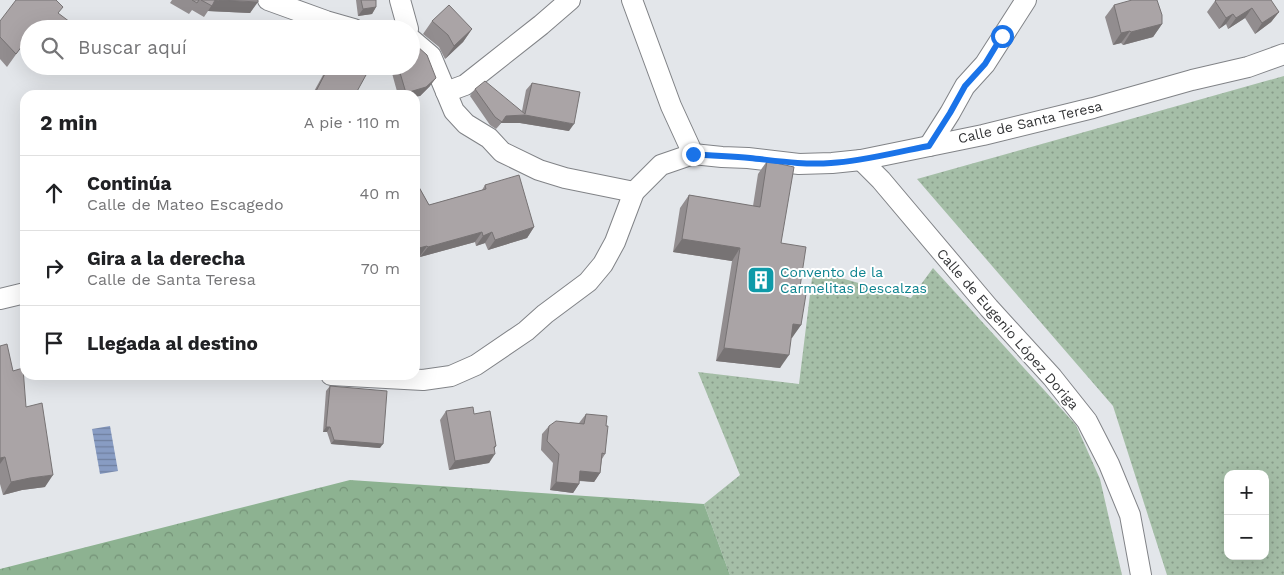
<!DOCTYPE html>
<html lang="es">
<head>
<meta charset="utf-8">
<style>
  body { margin:0; font-family:"Work Sans",sans-serif; background:#f6f6f6; color:#202124 }
  .controls { position:absolute; right:15px; bottom:15px; display:grid; overflow:hidden; border-radius:10px; box-shadow:0 5px 20px #0002 }
  .controls button { width:45px; height:45px; display:grid; place-items:center; padding:0; border:0; border-bottom:1px solid #e0e0e0; background:#fff; color:#202124; font:25px sans-serif }
  .stop { position:absolute; width:15px; height:15px; margin:-11px; border:4px solid #1a73e8; border-radius:50%; background:#fff }
  .stop.end { background:#1a73e8; border-color:#fff; box-shadow:0 1px 5px #0008 }
  .list { margin:0; padding:0; list-style:none }
  h2 { display:flex; justify-content:space-between; align-items:center; height:65px; margin:0; padding:0 20px; font-size:21px }
  h2 small { font-size:16px; font-weight:400; color:#757577 }
  .list li { display:grid; grid-template-columns:32px 1fr auto; gap:15px; align-items:center; box-sizing:border-box; height:75px; padding:0 20px; border-top:1px solid #e0e0e0 }
  .list b { display:block; font-size:19px; white-space:nowrap }
  .list p { margin:0; font-size:16px; white-space:nowrap; color:#757577 }
  .list em { font-size:16px; font-style:normal; color:#757577 }
  .icon { flex:none; width:28px; height:28px; fill:none; stroke:currentColor; stroke-width:2; stroke-linecap:round; stroke-linejoin:round }
  .map { position:relative; flex:none; width:1284px; height:575px; overflow:hidden }
  .search { position:absolute; background:#fff; box-shadow:0 5px 20px #0002; left:20px; top:20px; width:400px; height:55px; display:flex; align-items:center; gap:12px; box-sizing:border-box; padding:0 18px; border-radius:28px; color:#757577; font-size:19px }
  .panel { position:absolute; background:#fff; box-shadow:0 5px 20px #0002; left:20px; top:90px; width:400px; height:290px; border-radius:15px }
  .map>svg:first-child { display:block }
  .grass { fill:url(#grass-dots); fill-rule:evenodd }
  .forest { fill:url(#forest-crowns) }
  .water { fill:url(#water-rules) }
  .lines { fill:none; stroke-linecap:round; stroke-linejoin:round }
  .minor-casing { stroke:#818387; stroke-width:22 }
  .minor { stroke:#fff; stroke-width:20 }
  .wall { fill:#928d8f }
  .shaded-wall { fill:#777374 }
  .building { fill:#aaa4a6; stroke:#777374 }
  .route { stroke:#1a73e8; stroke-width:6 }
  .labels { text-anchor:middle; stroke-width:4; stroke-linejoin:round; paint-order:stroke }
  .street-label { font-size:14px; fill:#333436; stroke:#fff }
  .culture-label { font-size:14px; fill:#0d838f; stroke:#fff; text-anchor:start }
</style>
</head>
<body>
<div class="map">
<svg width="1284" height="575" viewBox="0 0 1284 575">
  <defs>
    <pattern id="grass-dots" width="8" height="8" patternUnits="userSpaceOnUse" patternTransform="scale(1.25)"><rect width="8" height="8" fill="#a5bea7"/><path d="M2 2h.1M6 6h.1" fill="none" stroke="#879b89" stroke-width="1.8" stroke-linecap="round"/></pattern>
    <pattern id="forest-crowns" width="20" height="18" patternUnits="userSpaceOnUse" patternTransform="scale(1.25)"><rect width="20" height="18" fill="#8db291"/><path d="M2 6a3 3 0 1 1 6 0M12 15a3 3 0 1 1 6 0" fill="none" stroke="#749277"/></pattern>
    <pattern id="water-rules" width="6" height="5" patternUnits="userSpaceOnUse" patternTransform="scale(1.25)"><rect width="6" height="5" fill="#889cc3"/><path d="M0 2.5h6" fill="none" stroke="#70809f"/></pattern>
  </defs>
  <rect width="100%" height="100%" fill="#e3e6ea"/>
  <g class="grass">
    <path d="M1284,76V575H1167L1113,406L917,179ZM1228,474H1265V556H1228Z"/>
    <path d="M933,268L1076,425L1100,479L1122,575H730L704,504L740,475L698,372L799,384L813,270L911,298Z"/>
  </g>
  <path class="forest" d="M350,480L704,504L730,575H0V569Z"/>
  <path class="water" d="M110,426L118,471L100,474L92,429Z"/>
  <g class="lines">
    <defs>
      <g id="minor">
        <path d="M268,0L326,21L354,29"/>
        <path d="M400,0L408,29"/>
        <path d="M632,0L671,106L693,154"/>
        <path d="M411,39L431,56L454,111L466,124L489,138L502,152L539,170L565,178L634,192"/>
        <path d="M446,92L465,85L541,25L570,0"/>
        <path d="M929,146L950,113L965,86L985,64L1026,0"/>
        <path d="M861,160L881,180L989,308L1052,377L1087,421L1109,464L1130,515L1141,575"/>
        <path d="M0,299L25,293"/>
        <path d="M331,375L423,380L451,376L476,365L526,331L545,314L588,282L603,264L615,242L634,192L661,165L693,154L722,157L748,158L799,164L832,163L861,160L983,135L1093,108L1192,80L1248,67L1284,54"/>
      </g>
    </defs>
    <use href="#minor" class="minor-casing"/>
    <use href="#minor" class="minor"/>
  </g>
  <g class="wall">
    <path d="M172,0H258L250,13L208,11L204,17L192,10L189,14L170,3Z"/>
    <path d="M356,0H376V7L372,14L358,16Z"/>
    <path d="M1215,1L1279,12L1271,22L1255,34L1245,18L1228,29L1226,24L1219,29L1207,12Z"/>
    <path d="M1114,5L1162,24L1153,37L1123,45L1121,43L1113,45L1105,17Z"/>
    <path d="M58,13L65,29H29V41L27,39L7,67L0,59V21Z"/>
    <path d="M432,21L472,29L463,42L445,59L439,47L423,34Z"/>
    <path d="M329,66H351L355,95H312L323,75Z"/>
    <path d="M390,66H411L430,86L420,96L415,95H398Z"/>
    <path d="M532,83L569,131L520,123H501L496,129L490,125L470,96L475,89L522,111L526,90Z"/>
    <path d="M767,161L781,243L800,287L801,325L791,338L780,368L716,361L732,261L673,252L680,208L689,195L753,206L758,174Z"/>
    <path d="M415,180L429,205L482,190L485,185L534,227L527,238L488,250L485,243L476,246L475,242L420,257V256L415,257Z"/>
    <path d="M0,346L13,371L26,407L45,487L22,490L3,495L0,484Z"/>
    <path d="M330,386L380,448L331,444L327,432H323L326,391Z"/>
    <path d="M446,411L474,414L496,446L494,449L489,463L449,470L440,420Z"/>
    <path d="M586,414L606,426L605,454L602,459L600,473L594,482L579,481V484L573,493L550,490L553,463L541,450L542,434L549,426L579,423Z"/>
  </g>
  <g class="shaded-wall">
    <path d="M215,0L258,2L250,13L208,11Z"/>
    <path d="M376,7L372,14L358,16L363,9Z"/>
    <path d="M1252,8L1245,18L1228,29L1236,18Z"/>
    <path d="M1279,12L1271,22L1255,34L1262,23Z"/>
    <path d="M1233,14L1226,24L1219,29L1226,18Z"/>
    <path d="M1162,24L1153,37L1123,45L1131,32Z"/>
    <path d="M472,29L463,42L445,59L454,46Z"/>
    <path d="M1130,31L1121,43L1113,45L1121,33Z"/>
    <path d="M436,78L430,86L420,96L415,97V95H404L406,93Z"/>
    <path d="M525,115L574,124L569,131L520,123H501L496,129L506,116Z"/>
    <path d="M534,227L527,238L488,250L495,240Z"/>
    <path d="M482,232L475,242L420,257L428,247Z"/>
    <path d="M492,232L485,243L476,246L483,236Z"/>
    <path d="M682,239L740,248L732,261L673,252Z"/>
    <path d="M427,246L420,256L415,257V249Z"/>
    <path d="M793,324L801,325L792,338L785,337Z"/>
    <path d="M724,348L789,355L780,368L716,361Z"/>
    <path d="M326,427H330L327,432H323Z"/>
    <path d="M334,440L383,444L380,448L331,444Z"/>
    <path d="M496,446L490,455L495,454L489,463L449,470L455,461Z"/>
    <path d="M5,457L0,464V458Z"/>
    <path d="M580,471L600,473L594,482L574,480Z"/>
    <path d="M53,475L45,487L22,490L3,495L11,482L30,478Z"/>
    <path d="M556,482L579,484L573,493L550,490Z"/>
  </g>
  <g class="building">
    <path d="M16,0H56L63,7L58,13L70,22L65,29H37L36,27L35,29H29V37L16,54L0,37V21Z"/>
    <path d="M192,0H199L197,3Z"/>
    <path d="M201,0H215L212,6Z"/>
    <path d="M219,0H258V2Z"/>
    <path d="M361,0H376V7L363,9Z"/>
    <path d="M1132,0H1157L1162,15V24L1131,32L1130,31L1121,33L1114,5Z"/>
    <path d="M1216,0H1271L1279,12L1262,23L1252,8L1236,18L1233,14L1226,18L1215,1Z"/>
    <path d="M449,5L472,29L454,46L448,35L432,21Z"/>
    <path d="M417,46L427,55L436,78L426,87L406,93L398,66H411V48Z"/>
    <path d="M329,66H351L366,75L355,95H314Z"/>
    <path d="M485,81L525,114L532,83L580,92L574,124L525,115L506,116L502,122L495,117L475,89Z"/>
    <path d="M767,161L794,167L781,243L806,247L800,287L807,288L801,325L793,324L789,355L724,348L740,248L682,239L689,195L760,207Z"/>
    <path d="M519,175L534,227L495,240L492,232L483,236L482,232L428,247L427,246L415,249V180L429,205L486,189L485,185Z"/>
    <path d="M7,344L13,371L23,368L26,407L42,403L53,475L30,478L11,482L5,457L0,458V346Z"/>
    <path d="M330,386L387,391L383,444L334,440L330,427H326Z"/>
    <path d="M473,407L474,414L490,411L496,446L494,447L495,454L455,461L446,411Z"/>
    <path d="M586,414L607,416L606,426H608L605,454L602,453L600,473L580,471L579,484L556,482L559,454L547,441L549,426L556,421L584,424Z"/>
  </g>
  <g class="lines">
    <path class="route" d="M693,154C712,156 731,156 750,158C778,161 803,165 831,163C864,161 896,152 929,146L950,113L965,86L985,64L1002,36"/>
  </g>
  <defs>
    <symbol id="building-square" viewBox="-11 -11 22 22"><rect x="-9" y="-9" width="18" height="18" rx="4" fill="#0f9aa8" stroke="#fff"/><path d="M-4-6H4V6H1V3H-1V6H-4ZM-2.5-4.3h1.7v1.8h-1.7ZM.8-4.3h1.7v1.8H.8ZM-2.5-1h1.7V.8h-1.7ZM.8-1h1.7V.8H.8Z" fill="#fff"/></symbol>
  </defs>
  <g fill-rule="evenodd">
    <use href="#building-square" x="745" y="264" width="32" height="32"/>
  </g>
  <g class="labels">
    <g class="street-label">
      <text transform="translate(1030 122) rotate(-13)" y="5">Calle de Santa Teresa</text>
      <text transform="translate(1008 329) rotate(49)" y="5">Calle de Eugenio López Doriga</text>
    </g>
    <g class="culture-label">
      <text x="780" y="277">Convento de la<tspan x="780" dy="16">Carmelitas Descalzas</tspan></text>
    </g>
  </g>
</svg>
<div class="controls">
<button>+</button>
<button>−</button>
</div>
<div class="stop" style="left:1002px;top:36px"></div>
<div class="stop end" style="left:693px;top:154px"></div>
<div class="search"><svg class="icon" aria-label="search" viewBox="0 0 24 24"><circle cx="10" cy="10" r="6"/><path d="M15 15l6 6"/></svg>Buscar aquí</div>
<section class="panel">
<h2>2 min<small>A pie · 110 m</small></h2>
<ul class="list">
<li><svg class="icon" aria-label="ahead" viewBox="0 0 24 24"><path d="M12 20V5M6 11l6-6 6 6"/></svg><div><b>Continúa</b><p>Calle de Mateo Escagedo</p></div><em>40 m</em></li>
<li><svg class="icon" aria-label="right" viewBox="0 0 24 24"><path d="M7 20v-9h11M14 6l5 5-5 5"/></svg><div><b>Gira a la derecha</b><p>Calle de Santa Teresa</p></div><em>70 m</em></li>
<li><svg class="icon" aria-label="arrive" viewBox="0 0 24 24"><path d="M6 21V4h12l-3 4 3 4H6"/></svg><div><b>Llegada al destino</b></div></li>
</ul>
</section>
</div>
</body>
</html>
